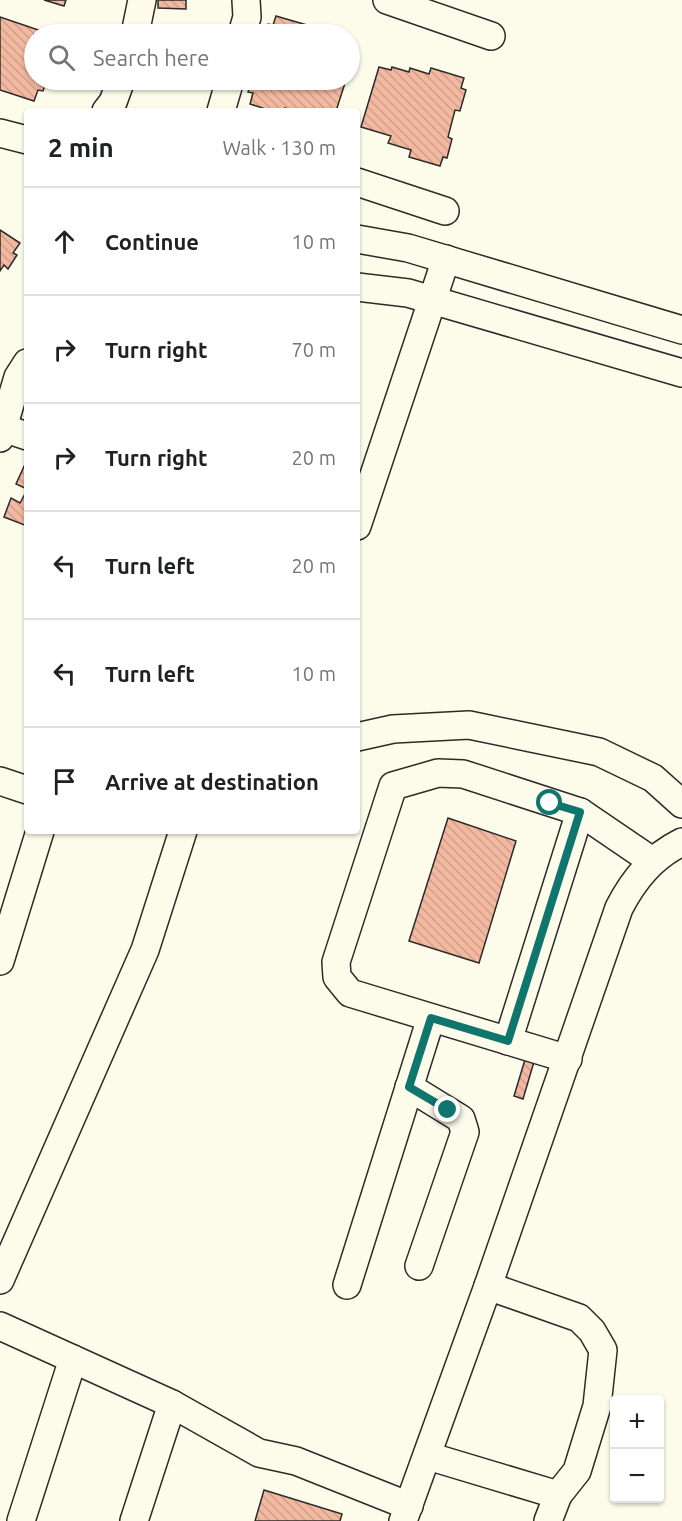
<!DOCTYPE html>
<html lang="en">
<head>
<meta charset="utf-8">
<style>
  body { margin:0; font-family:Ubuntu,sans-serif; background:#f2f2f2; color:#202124 }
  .controls { position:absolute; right:18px; bottom:18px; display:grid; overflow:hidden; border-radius:6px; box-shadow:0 2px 4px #0004 }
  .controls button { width:54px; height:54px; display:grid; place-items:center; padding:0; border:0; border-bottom:2px solid #e0e0e0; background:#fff; color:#202124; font:30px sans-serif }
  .stop { position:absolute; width:18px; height:18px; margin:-14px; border:4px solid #0f766e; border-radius:50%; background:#fff }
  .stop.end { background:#0f766e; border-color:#fff; box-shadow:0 2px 6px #0008 }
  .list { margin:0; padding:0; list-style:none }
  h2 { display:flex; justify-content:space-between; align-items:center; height:78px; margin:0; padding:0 24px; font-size:26px }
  h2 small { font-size:20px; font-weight:400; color:#757577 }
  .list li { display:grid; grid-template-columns:39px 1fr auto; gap:18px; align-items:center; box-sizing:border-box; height:108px; padding:0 24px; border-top:2px solid #e0e0e0 }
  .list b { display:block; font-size:22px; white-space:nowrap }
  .list em { font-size:20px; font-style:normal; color:#757577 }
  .icon { flex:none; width:33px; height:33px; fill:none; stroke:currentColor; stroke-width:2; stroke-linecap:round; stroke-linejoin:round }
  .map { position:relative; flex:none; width:682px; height:1521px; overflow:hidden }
  .search { position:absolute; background:#fff; box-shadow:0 2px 4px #0004; left:24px; top:24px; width:336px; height:66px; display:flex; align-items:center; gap:15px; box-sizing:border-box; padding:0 21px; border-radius:33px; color:#757577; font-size:22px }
  .panel { position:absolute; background:#fff; box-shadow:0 2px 4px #0004; left:24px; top:108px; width:336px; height:726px; border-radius:6px }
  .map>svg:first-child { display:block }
  .building { fill:url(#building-back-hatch); stroke:#2b2b2b; stroke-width:1.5 }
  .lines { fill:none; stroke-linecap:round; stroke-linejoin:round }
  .minor-casing { stroke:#2b2b2b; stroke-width:30 }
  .minor { stroke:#fdfbea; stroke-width:27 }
  .route { stroke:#0f766e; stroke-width:8 }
</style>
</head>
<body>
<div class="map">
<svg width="682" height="1521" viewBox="0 0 682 1521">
  <defs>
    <pattern id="building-back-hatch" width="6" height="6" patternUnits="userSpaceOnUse" patternTransform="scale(1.5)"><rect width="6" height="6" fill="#f2b8a0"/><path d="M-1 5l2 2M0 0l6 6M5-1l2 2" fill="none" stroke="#d09e8a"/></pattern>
  </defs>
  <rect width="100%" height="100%" fill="#fdfbea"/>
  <g class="building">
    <path d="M44,0H66L64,6Z"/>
    <path d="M158,0H186V9L158,8Z"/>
    <path d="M276,16L307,25L304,33L310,34H265L268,24L273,25Z"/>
    <path d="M0,17L50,34H34V80H47L43,91L38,90L34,101L0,90Z"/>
    <path d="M379,67L391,70L392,67L409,72L410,68L429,74L431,68L464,78L461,88L466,90L460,111L455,110L448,137L452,139L447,158L443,157L440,166L409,157L411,150L388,143L391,136L361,127Z"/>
    <path d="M252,80H346L336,111H293L285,108L284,111H272L250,104L253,93L248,92Z"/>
    <path d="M0,230L20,243L13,253L17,255L8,269L4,265L0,271Z"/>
    <path d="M27,460V489L16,484Z"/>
    <path d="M27,490V526L4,517L11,498L20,503Z"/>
    <path d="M448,818L516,841L479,963L409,941Z"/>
    <path d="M527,1053L536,1055L523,1099L514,1096Z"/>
    <path d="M264,1490L342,1514L340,1521H255Z"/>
  </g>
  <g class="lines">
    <defs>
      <g id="minor">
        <path d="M387,0L491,36"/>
        <path d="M135,34L142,0"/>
        <path d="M242,34L247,17L246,0"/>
        <path d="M106,111L113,102L121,80"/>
        <path d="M221,111L230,80"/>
        <path d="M0,133L27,140"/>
        <path d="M357,182L445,211"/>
        <path d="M357,239L408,248L682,330"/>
        <path d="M357,287L408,293L682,373"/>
        <path d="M3,428L27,436"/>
        <path d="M0,438L18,377L27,363"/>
        <path d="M357,526L446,259"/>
        <path d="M357,737L393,729L469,725L599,752L653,778L682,804"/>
        <path d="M0,781L27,790"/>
        <path d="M0,961L40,831"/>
        <path d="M508,1041L580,812"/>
        <path d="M568,1059L350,993L337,977L336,962L393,786L438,773L463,774L580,812L652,861"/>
        <path d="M409,1087L461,1119L465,1132L419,1266"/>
        <path d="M0,1280L145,950L183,831"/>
        <path d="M347,1285L431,1018"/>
        <path d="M0,1326L172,1404"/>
        <path d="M428,1456L558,1495L577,1471L597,1406L603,1350L592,1331L579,1318L488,1286"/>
        <path d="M21,1521L73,1359"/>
        <path d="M134,1521L172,1404L259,1453L296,1461L409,1506"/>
        <path d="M403,1521L488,1286L619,908C634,879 652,857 682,842"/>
        <path d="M548,1521L558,1495"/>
      </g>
    </defs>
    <use href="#minor" class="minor-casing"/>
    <use href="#minor" class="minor"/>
  </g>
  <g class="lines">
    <path class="route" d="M448,1110L409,1087L431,1018L508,1041L580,812L550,803"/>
  </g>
</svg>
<div class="controls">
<button>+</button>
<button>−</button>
</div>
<div class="stop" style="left:550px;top:803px"></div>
<div class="stop end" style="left:448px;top:1110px"></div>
<div class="search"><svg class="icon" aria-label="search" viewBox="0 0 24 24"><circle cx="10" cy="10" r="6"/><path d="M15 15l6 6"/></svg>Search here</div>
<section class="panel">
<h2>2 min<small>Walk · 130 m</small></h2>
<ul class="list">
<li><svg class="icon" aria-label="ahead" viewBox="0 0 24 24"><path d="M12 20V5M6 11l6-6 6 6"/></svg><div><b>Continue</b></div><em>10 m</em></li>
<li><svg class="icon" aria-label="right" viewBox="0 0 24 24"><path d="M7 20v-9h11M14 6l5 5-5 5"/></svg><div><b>Turn right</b></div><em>70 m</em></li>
<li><svg class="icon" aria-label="right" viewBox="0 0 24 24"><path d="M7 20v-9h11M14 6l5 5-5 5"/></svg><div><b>Turn right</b></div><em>20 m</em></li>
<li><svg class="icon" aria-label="left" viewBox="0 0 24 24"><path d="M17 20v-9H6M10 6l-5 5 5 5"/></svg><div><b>Turn left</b></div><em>20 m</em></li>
<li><svg class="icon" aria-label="left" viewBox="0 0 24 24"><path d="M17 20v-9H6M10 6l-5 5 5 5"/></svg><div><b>Turn left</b></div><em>10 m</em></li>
<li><svg class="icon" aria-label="arrive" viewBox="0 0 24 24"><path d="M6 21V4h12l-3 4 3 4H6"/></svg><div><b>Arrive at destination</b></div></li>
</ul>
</section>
</div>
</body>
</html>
